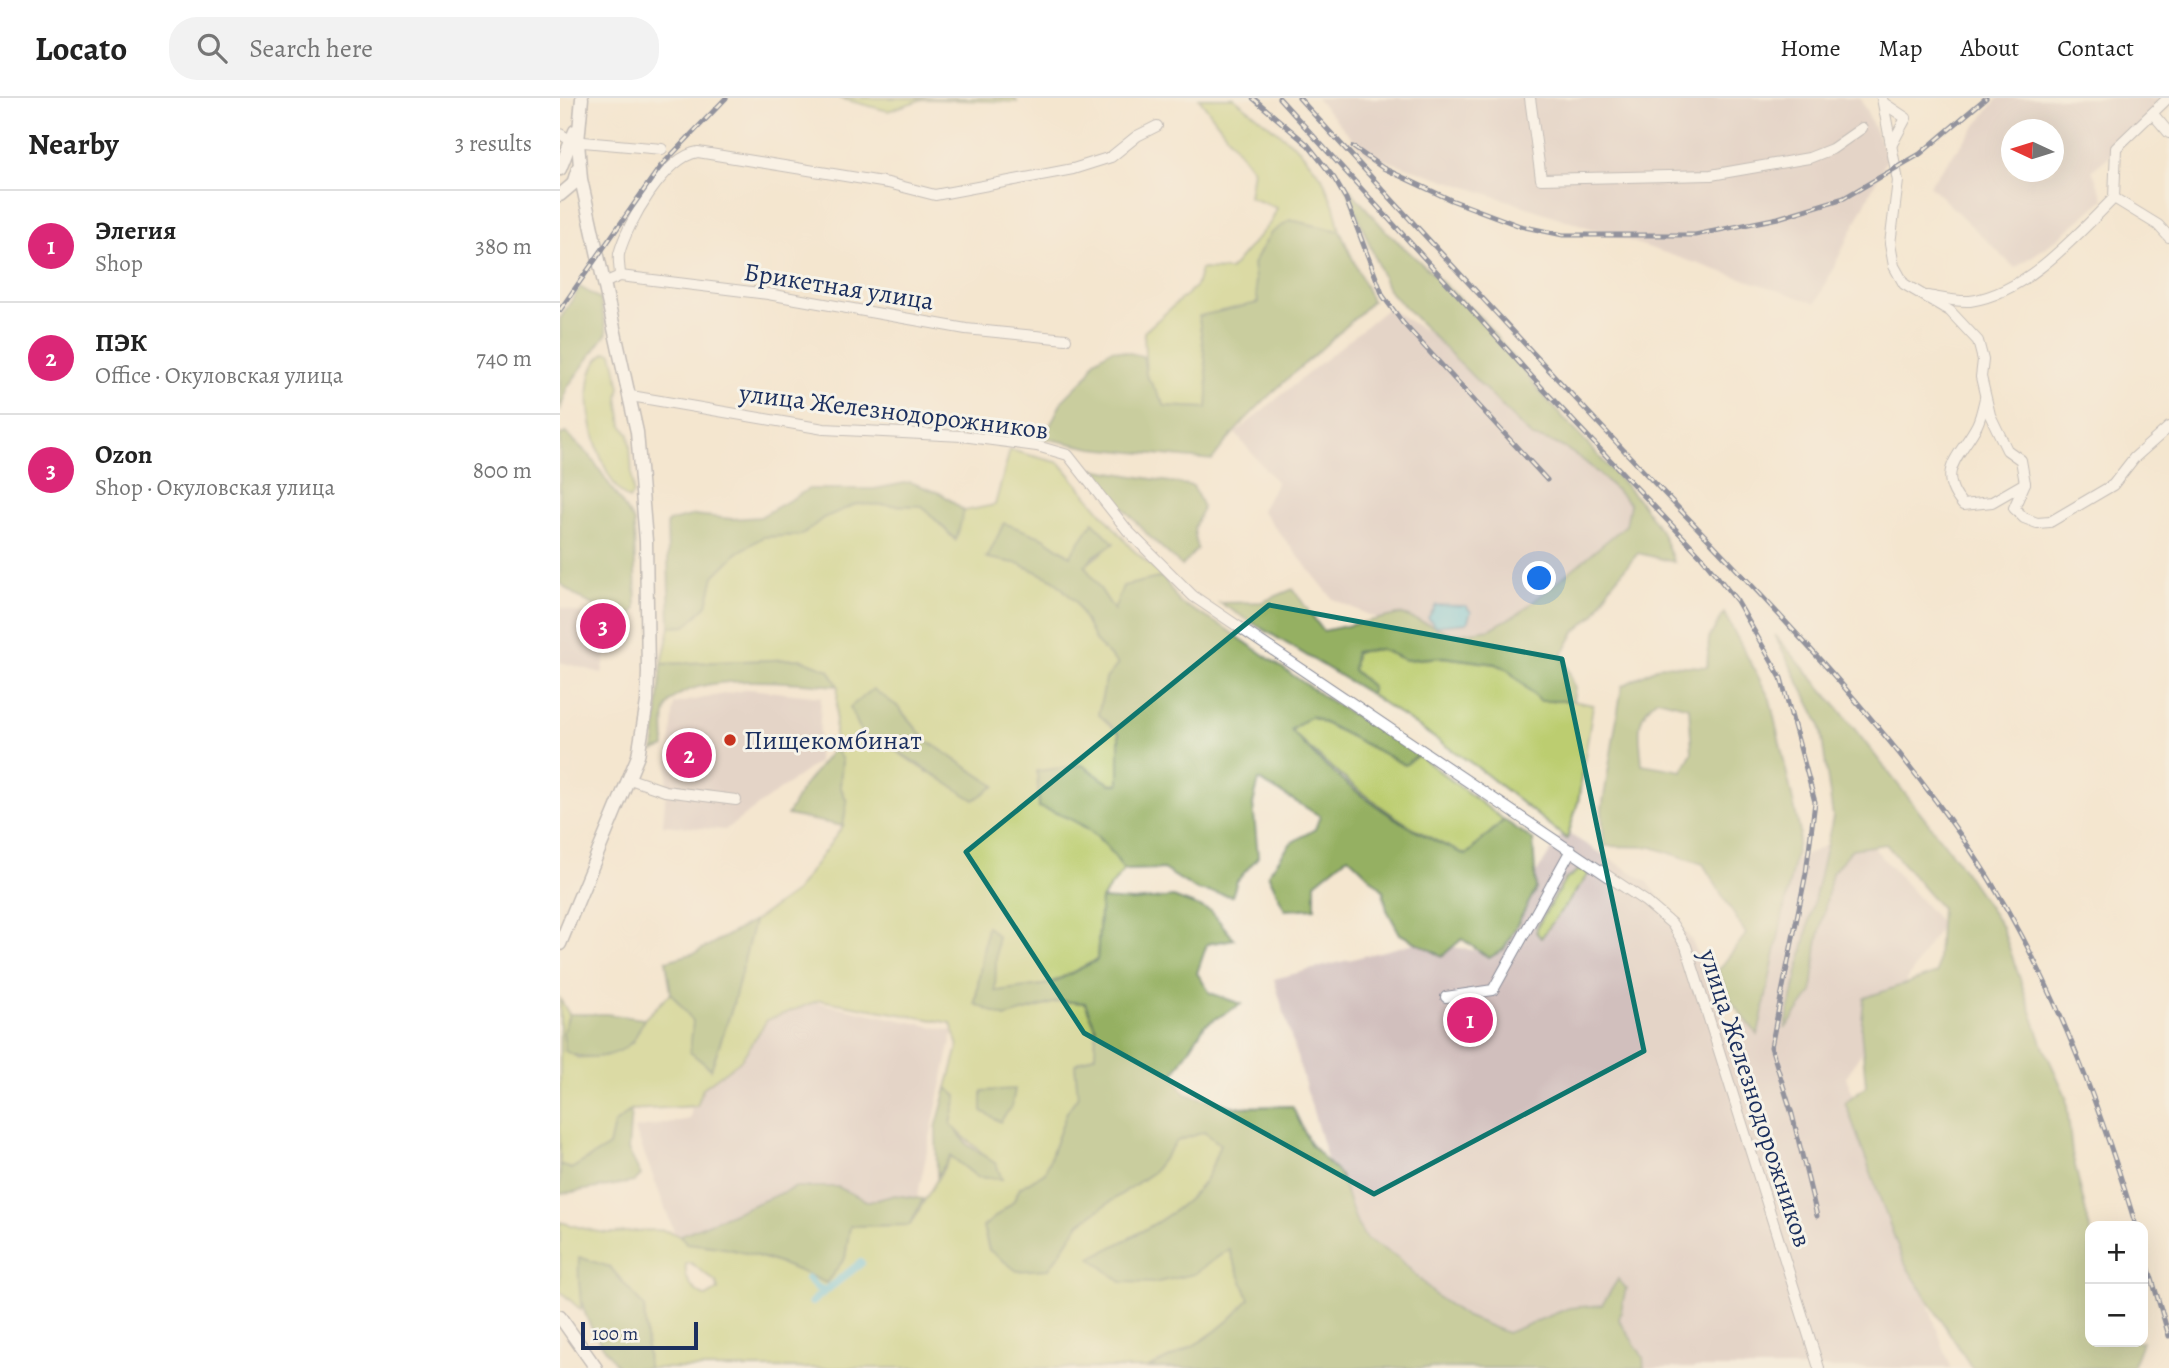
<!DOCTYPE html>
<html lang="en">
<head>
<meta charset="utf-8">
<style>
  body { margin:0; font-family:Alegreya,serif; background:#f2f2f2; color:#222 }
  .controls { position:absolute; right:21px; bottom:21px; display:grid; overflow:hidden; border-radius:14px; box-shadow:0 7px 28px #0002 }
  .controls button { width:63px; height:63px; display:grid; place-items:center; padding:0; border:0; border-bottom:2px solid #e0e0e0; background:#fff; color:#222; font:35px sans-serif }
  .compass { position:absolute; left:1441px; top:21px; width:63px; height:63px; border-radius:50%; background:#fff; box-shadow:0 7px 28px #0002; rotate:274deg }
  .scale { position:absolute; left:21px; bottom:18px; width:117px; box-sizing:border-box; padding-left:7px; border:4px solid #1b2f5e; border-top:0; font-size:19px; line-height:24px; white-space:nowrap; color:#1b2f5e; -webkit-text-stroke:5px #f7f3e8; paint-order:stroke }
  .you { position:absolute; left:980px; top:481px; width:24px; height:24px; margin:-18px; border:5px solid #fff; border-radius:50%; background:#1a73e8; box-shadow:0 0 0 10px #1a73e833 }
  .badge { display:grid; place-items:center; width:46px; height:46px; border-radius:50%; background:#db2777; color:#fff; font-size:23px; font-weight:700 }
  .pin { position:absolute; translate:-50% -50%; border:4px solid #fff; box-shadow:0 2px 7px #0006 }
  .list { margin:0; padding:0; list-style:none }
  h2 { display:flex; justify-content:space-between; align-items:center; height:91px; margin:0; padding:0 28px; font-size:30px }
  h2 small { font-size:23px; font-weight:400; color:#767676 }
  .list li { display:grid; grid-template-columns:46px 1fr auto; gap:21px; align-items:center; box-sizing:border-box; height:112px; padding:0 28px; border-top:2px solid #e0e0e0 }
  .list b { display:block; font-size:26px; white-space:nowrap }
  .list p { margin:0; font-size:23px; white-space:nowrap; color:#767676 }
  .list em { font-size:23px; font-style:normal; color:#767676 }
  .icon { flex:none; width:38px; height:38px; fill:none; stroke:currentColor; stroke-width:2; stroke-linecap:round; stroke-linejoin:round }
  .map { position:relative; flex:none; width:1609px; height:1270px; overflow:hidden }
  header { display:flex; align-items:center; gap:42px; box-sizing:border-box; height:98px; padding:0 35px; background:#fff; border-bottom:2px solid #e0e0e0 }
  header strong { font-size:33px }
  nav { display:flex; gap:38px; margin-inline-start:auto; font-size:24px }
  .search { width:490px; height:63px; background:#f2f2f2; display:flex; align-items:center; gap:18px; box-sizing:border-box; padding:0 24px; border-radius:28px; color:#767676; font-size:26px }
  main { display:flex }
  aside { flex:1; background:#fff }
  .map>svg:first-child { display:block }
  .industrial { fill:#d1bfbd; fill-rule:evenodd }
  .green { fill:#bccd70; stroke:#6c7e67; stroke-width:2; fill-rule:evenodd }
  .forest { fill:#95b062; stroke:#587060; stroke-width:2; fill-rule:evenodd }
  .water { fill:#5fc4dd; stroke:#3d7a9e; stroke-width:2 }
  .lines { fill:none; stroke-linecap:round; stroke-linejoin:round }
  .canal { stroke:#5fc4dd; stroke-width:8 }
  .minor-casing { stroke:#888a96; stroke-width:12 }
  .major-casing { stroke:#888a96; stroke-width:15 }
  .minor { stroke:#fff; stroke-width:10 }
  .major { stroke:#fff; stroke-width:12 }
  .rail-casing { stroke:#1b2f5e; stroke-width:5 }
  .rail { stroke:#f7f3e8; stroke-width:2.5; stroke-dasharray:8; stroke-linecap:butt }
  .marked { fill:none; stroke:#0f766e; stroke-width:5; stroke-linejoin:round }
  .poi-dot { fill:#c8321e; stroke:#f7f3e8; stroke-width:2.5 }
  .labels { text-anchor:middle; stroke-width:6; stroke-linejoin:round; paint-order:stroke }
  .street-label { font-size:26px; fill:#1b2f5e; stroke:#f7f3e8 }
  .poi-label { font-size:26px; fill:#1b2f5e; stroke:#f7f3e8; text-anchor:start }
</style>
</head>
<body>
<header>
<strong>Locato</strong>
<div class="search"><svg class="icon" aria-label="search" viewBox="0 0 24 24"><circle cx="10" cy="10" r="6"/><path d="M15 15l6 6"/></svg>Search here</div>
<nav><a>Home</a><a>Map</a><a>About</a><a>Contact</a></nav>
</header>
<main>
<aside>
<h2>Nearby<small>3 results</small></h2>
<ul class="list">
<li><span class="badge">1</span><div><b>Элегия</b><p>Shop</p></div><em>380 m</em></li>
<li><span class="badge">2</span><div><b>ПЭК</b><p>Office · Окуловская улица</p></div><em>740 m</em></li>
<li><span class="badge">3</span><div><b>Ozon</b><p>Shop · Окуловская улица</p></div><em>800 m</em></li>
</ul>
</aside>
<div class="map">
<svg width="1609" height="1270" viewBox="0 0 1609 1270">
  <rect width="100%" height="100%" fill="#f7f3e8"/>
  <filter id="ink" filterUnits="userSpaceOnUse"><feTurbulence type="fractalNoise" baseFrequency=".0143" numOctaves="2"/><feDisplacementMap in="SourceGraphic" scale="14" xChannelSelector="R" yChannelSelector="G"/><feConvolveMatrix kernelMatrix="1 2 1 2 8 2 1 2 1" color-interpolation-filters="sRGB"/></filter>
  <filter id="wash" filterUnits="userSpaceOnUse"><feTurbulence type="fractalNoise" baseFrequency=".00686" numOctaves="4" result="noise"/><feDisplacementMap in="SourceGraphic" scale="28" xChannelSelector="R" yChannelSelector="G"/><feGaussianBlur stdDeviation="1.57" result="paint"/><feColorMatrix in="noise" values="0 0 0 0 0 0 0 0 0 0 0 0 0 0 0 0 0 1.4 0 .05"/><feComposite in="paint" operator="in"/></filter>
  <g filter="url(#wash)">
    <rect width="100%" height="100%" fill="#f4e6cf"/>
    <g class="industrial">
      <path d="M756,0H1300L1328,59L1256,205L807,56Z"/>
      <path d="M1438,0H1609V9L1532,72L1544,101L1496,142L1455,170L1369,87ZM1451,32H1493V74H1451Z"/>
      <path d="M828,210L994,312L1091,415L917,565L773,501L701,412L717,385L675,335Z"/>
      <path d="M0,509L52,525L42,575L0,564Z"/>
      <path d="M189,591L261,599L258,664L165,732L103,727L114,606Z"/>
      <path d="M1297,731L1382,826L1286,979L1391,1270H997L808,1199L714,881L859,844L925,854L1004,733L1088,784L1132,843L1178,949L1227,767Z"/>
      <path d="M178,888L393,933L339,1184L118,1144L75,1031L130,1021L137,976Z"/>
    </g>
    <g class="green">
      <path d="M279,0H455L457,4L363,1L328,13Z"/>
      <path d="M639,0H674L738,50L762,79L774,108L780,133L730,122L698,205L639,219C642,249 651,280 647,310L605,308L586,277L584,234L636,188L641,171L670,172L711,124L717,110L689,99L693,72Z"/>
      <path d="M47,254L52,255L60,289L58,299L62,327L69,337L70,347L73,396L69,401C40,386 7,275 47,254Z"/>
      <path d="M450,352L500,365L571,450L603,479L563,488L554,512L525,468L554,445L511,458L484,440L427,459L460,466L494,482L515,503L536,544L559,567L546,581L559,635L560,686H550L522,667L479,709C521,722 541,736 564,772L541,801L537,862L489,886L435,894V868L427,829L415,906L445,919L500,903L525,905L536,931L535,957L515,966L518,998L507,1014L485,1074L460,1090L453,1104L423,1129L429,1152L489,1171L520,1125L593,1074L617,1043L644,1034L660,1046C656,1056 653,1067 648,1077C629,1114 567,1141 532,1160L634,1176L669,1151L689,1201C661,1235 628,1253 588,1270H88L84,1209L50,1169L19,1160L21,1212L0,1193V1124C16,1128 32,1134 48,1135C72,1136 110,1123 127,1145C177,1149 221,1163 266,1185L285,1160L290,1128L350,1127L391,1058L417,1079L441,1081C434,1059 408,1046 391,1026L397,998L387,990L398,949L391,925L260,902L207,922L181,962L143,990L137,1008L71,1012L54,1026L49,1048L11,1071L0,1066V901L9,916L3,934L5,952L18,960L44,958L72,945L84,921L111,895L133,923L151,971L172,910L194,823L235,794L283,728L287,704L280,688L282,662L274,650L278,588L269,572L240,561L102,566L110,529L126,528L147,507L154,478L177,455L203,439L242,437L263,420L296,406L362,408L395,442L404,413L435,407ZM337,608L366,642L435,688L367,674L323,644ZM131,1165L156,1184L158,1192L146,1199C132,1192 124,1183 126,1166Z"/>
      <path d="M820,551L845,562L883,559L936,566L947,571L980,603H1013L1033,607L1018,704L1007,741L917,669L810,596L812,589L793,572L795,554Z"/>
      <path d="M751,618L844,666L858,657L944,722L906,757C839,729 783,682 731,633Z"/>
      <path d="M1020,771L1030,774L981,840L976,834L977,829L1005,782Z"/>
    </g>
    <g class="forest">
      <path d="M785,86L825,132L923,222L981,295L1078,401L1101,433L1114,464L1078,455L1051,487L1035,516L1015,534L1002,557L1015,589L1013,603H980L947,571L936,566L883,559L845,562L820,551L795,554L793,572L812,589L810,596L660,505L702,504L733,491L763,533L841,516L894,536L930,531L961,514L1066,427L1070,406C1042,379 1012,344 972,339L828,192Z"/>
      <path d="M730,122L780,133L812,203C760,257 696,300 652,362L532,350L484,340L502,303L528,277L535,262L552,251L583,258L586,277L605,308L647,310C651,281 642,249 639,218L698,205L693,166L710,136Z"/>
      <path d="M20,189L40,201L47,235L7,290L0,313V221Z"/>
      <path d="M6,335L31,359L74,424L76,511L72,516C43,514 21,504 0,485V337Z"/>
      <path d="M533,371L633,388L643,409L634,430L637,451L622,468L590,439L534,378Z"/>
      <path d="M350,384L382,396L404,413L396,442L362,408L296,406L263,420L242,437L203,439L177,455L154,478L147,507L126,528L110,529L107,424L135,417L172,421L200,419L249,391H314Z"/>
      <path d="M533,424L554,445L534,458L525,468L554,512L563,488L603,479L619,504L665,530L767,601L858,657L845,667L751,618L731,632C775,684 842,731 906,757L944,722L973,742L976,791L944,851L929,860L902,841L882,858L840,836L827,812L823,792L788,758L755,785V810L725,812L708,776L731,745L755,731L760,718L699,682L693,706L698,759L677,783L672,798L637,792L603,771L564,772C541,735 521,722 479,709L477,673L522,667L550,686H559V635L538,616L546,581L558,566L536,544L515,503L494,482L460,466L427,460L444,425L484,440L510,458Z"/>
      <path d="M1164,515L1210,601L1240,734L1198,937L1173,906L1158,873L1186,836L1143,766L1092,749L1044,748L1042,711L1062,588L1102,567L1147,569L1149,540ZM1097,601L1129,609L1132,654L1122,673L1082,666C1080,638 1073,620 1097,601Z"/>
      <path d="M1215,537L1278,610L1394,758L1442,829L1483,948L1506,998L1512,1055L1530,1131V1244H1582L1572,1270H1412L1343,1163L1285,1004L1306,988L1301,932L1304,900L1377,875L1381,810L1326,746L1292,751L1272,775L1257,847L1252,894L1225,931L1273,719L1260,626Z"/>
      <path d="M240,561L269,572L278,588C237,585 144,573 112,602C101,612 105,635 105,649L94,653L102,566Z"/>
      <path d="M313,591L337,608L366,642L435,688L414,702L323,644L303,638L290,609Z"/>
      <path d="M274,650L282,662L280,688L287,704L283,728L227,717L243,689Z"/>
      <path d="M613,799L651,813L674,841L647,846L637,875L650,895L681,906L645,927L613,977L625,996L675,1009L732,1008L750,1046L780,1077L797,1126L806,1141L839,1160L876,1198L905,1218L947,1235L1009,1210L1042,1207L1058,1181L1066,1190L1059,1222L1083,1259L1084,1270H588C627,1253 662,1235 689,1201L669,1151L634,1176L594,1185L561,1184L531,1160C567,1141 628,1114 648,1077C653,1068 656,1056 660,1046L644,1034L617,1043L593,1074L520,1125L489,1171L457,1173L429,1152L423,1129L453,1104L460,1090L485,1074L507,1014L518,998L515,966L535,957L536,931L525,905L500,903L445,919L415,906L427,828L437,838L435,893L490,886L537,862L541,801L573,803Z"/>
      <path d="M194,823L172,910L151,971L130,954L133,923L111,895L106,863L135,855Z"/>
      <path d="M9,916H46L84,921C80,928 78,936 73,942C59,961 23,963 5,953L3,934Z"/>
      <path d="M387,990L397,998L391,1026L408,1047L436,1066L442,1081L417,1079L391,1058L377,1078L376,1030Z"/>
      <path d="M455,991L452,1008L440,1024L422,1013V993Z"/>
      <path d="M71,1012L68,1052L81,1077L74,1084L0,1096V1066L11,1071L49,1048L54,1026Z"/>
      <path d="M236,1089H278L309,1104L335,1097L363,1101L350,1127L290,1128L285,1160L266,1185C220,1163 177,1149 126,1145L121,1137Z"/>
      <path d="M19,1159L50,1169L84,1209L88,1270H59C29,1231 16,1211 19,1159Z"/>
    </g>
    <path class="water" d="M876,507L906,508L911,514L907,525L875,528L868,520Z"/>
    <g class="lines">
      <g class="canal">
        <path d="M248,1181L256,1189L265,1193L301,1165"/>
        <path d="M252,1204L265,1193"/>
      </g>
    </g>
  </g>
  <g filter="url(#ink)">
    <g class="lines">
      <defs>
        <g id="minor">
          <path d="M970,0L981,81L1151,77L1249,60L1272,51L1302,30"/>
          <path d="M1322,0L1338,83L1330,146L1334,168L1344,186L1390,213L1418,243L1423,262L1421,279L1430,317L1447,352L1461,362L1465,385L1454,410L1464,420L1477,425L1490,424L1553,387L1574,360L1609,329"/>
          <path d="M1325,6L1346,20L1331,48"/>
          <path d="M1593,16L1609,35"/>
          <path d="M0,36L12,43L102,51"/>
          <path d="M1554,100L1598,127L1609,139"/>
          <path d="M60,178C60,171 58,163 59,156C67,125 105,59 138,54L328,85L375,97L513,71L551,59L577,38L597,28"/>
          <path d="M46,184L60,178L208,196L406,231L506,241"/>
          <path d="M1367,198C1380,200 1397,204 1410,203C1466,195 1516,138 1554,100L1556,50L1608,0"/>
          <path d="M71,298L264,331L402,338L477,348L508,357L568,433L633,498L1085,803L1112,826L1126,848L1259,1270"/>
          <path d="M1425,300C1423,309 1421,319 1417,327C1401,358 1374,373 1403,407L1432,404L1465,385"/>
          <path d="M70,681L105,693L176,702"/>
          <path d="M886,899L933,892L1011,752"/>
        </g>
        <g id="major">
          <path d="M0,71L15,33"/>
          <path d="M0,97L13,86L18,70"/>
          <path d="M0,846L78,658L87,604L88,574L86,443L77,334L21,81L18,44L22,0"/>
          <path d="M0,1219L36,1270"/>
        </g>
      </defs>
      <use href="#minor" class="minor-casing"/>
      <use href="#major" class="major-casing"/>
      <use href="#minor" class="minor"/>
      <use href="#major" class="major"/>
      <defs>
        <g id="rail">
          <path d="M693,0L748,47L774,80L786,101L823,198L843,225L987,382"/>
          <path d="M719,0L984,292L1140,457L1177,503L1221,580L1255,704L1246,775L1211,949L1232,1016L1257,1118"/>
          <path d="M739,0C855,127 970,253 1088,378C1201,497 1317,614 1410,751C1487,866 1536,996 1576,1128"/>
          <path d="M793,49L823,70L891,102L960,128L1003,137H1135L1218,120L1284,100L1360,56L1426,0"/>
          <path d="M0,212L100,69L166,0"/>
          <path d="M1583,1151L1609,1238"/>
        </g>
      </defs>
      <use href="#rail" class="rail-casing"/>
      <use href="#rail" class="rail"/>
    </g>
  </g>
  <path d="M0 0H1609V1270H0ZM709,507L1002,561L1084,953L814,1096L524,935L406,754Z" fill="#f4e6cf" fill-opacity=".55" fill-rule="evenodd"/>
  <path class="marked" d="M709,507L1002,561L1084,953L814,1096L524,935L406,754Z"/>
  <circle class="poi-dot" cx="170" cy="642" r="7"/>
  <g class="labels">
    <g class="street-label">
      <text transform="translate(279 188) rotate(9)" y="9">Брикетная улица</text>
      <text transform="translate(334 313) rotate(7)" y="9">улица Железнодорожников</text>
      <text transform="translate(1196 1000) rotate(72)" y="9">улица Железнодорожников</text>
    </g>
    <g class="poi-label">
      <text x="184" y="651">Пищекомбинат</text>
    </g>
  </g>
</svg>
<div class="controls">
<button>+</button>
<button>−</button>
</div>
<svg class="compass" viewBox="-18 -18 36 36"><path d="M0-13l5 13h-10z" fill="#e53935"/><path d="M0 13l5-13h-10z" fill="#767676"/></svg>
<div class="scale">100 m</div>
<div class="you"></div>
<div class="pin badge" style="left:910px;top:922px">1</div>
<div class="pin badge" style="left:129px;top:657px">2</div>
<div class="pin badge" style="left:43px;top:528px">3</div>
</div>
</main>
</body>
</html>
